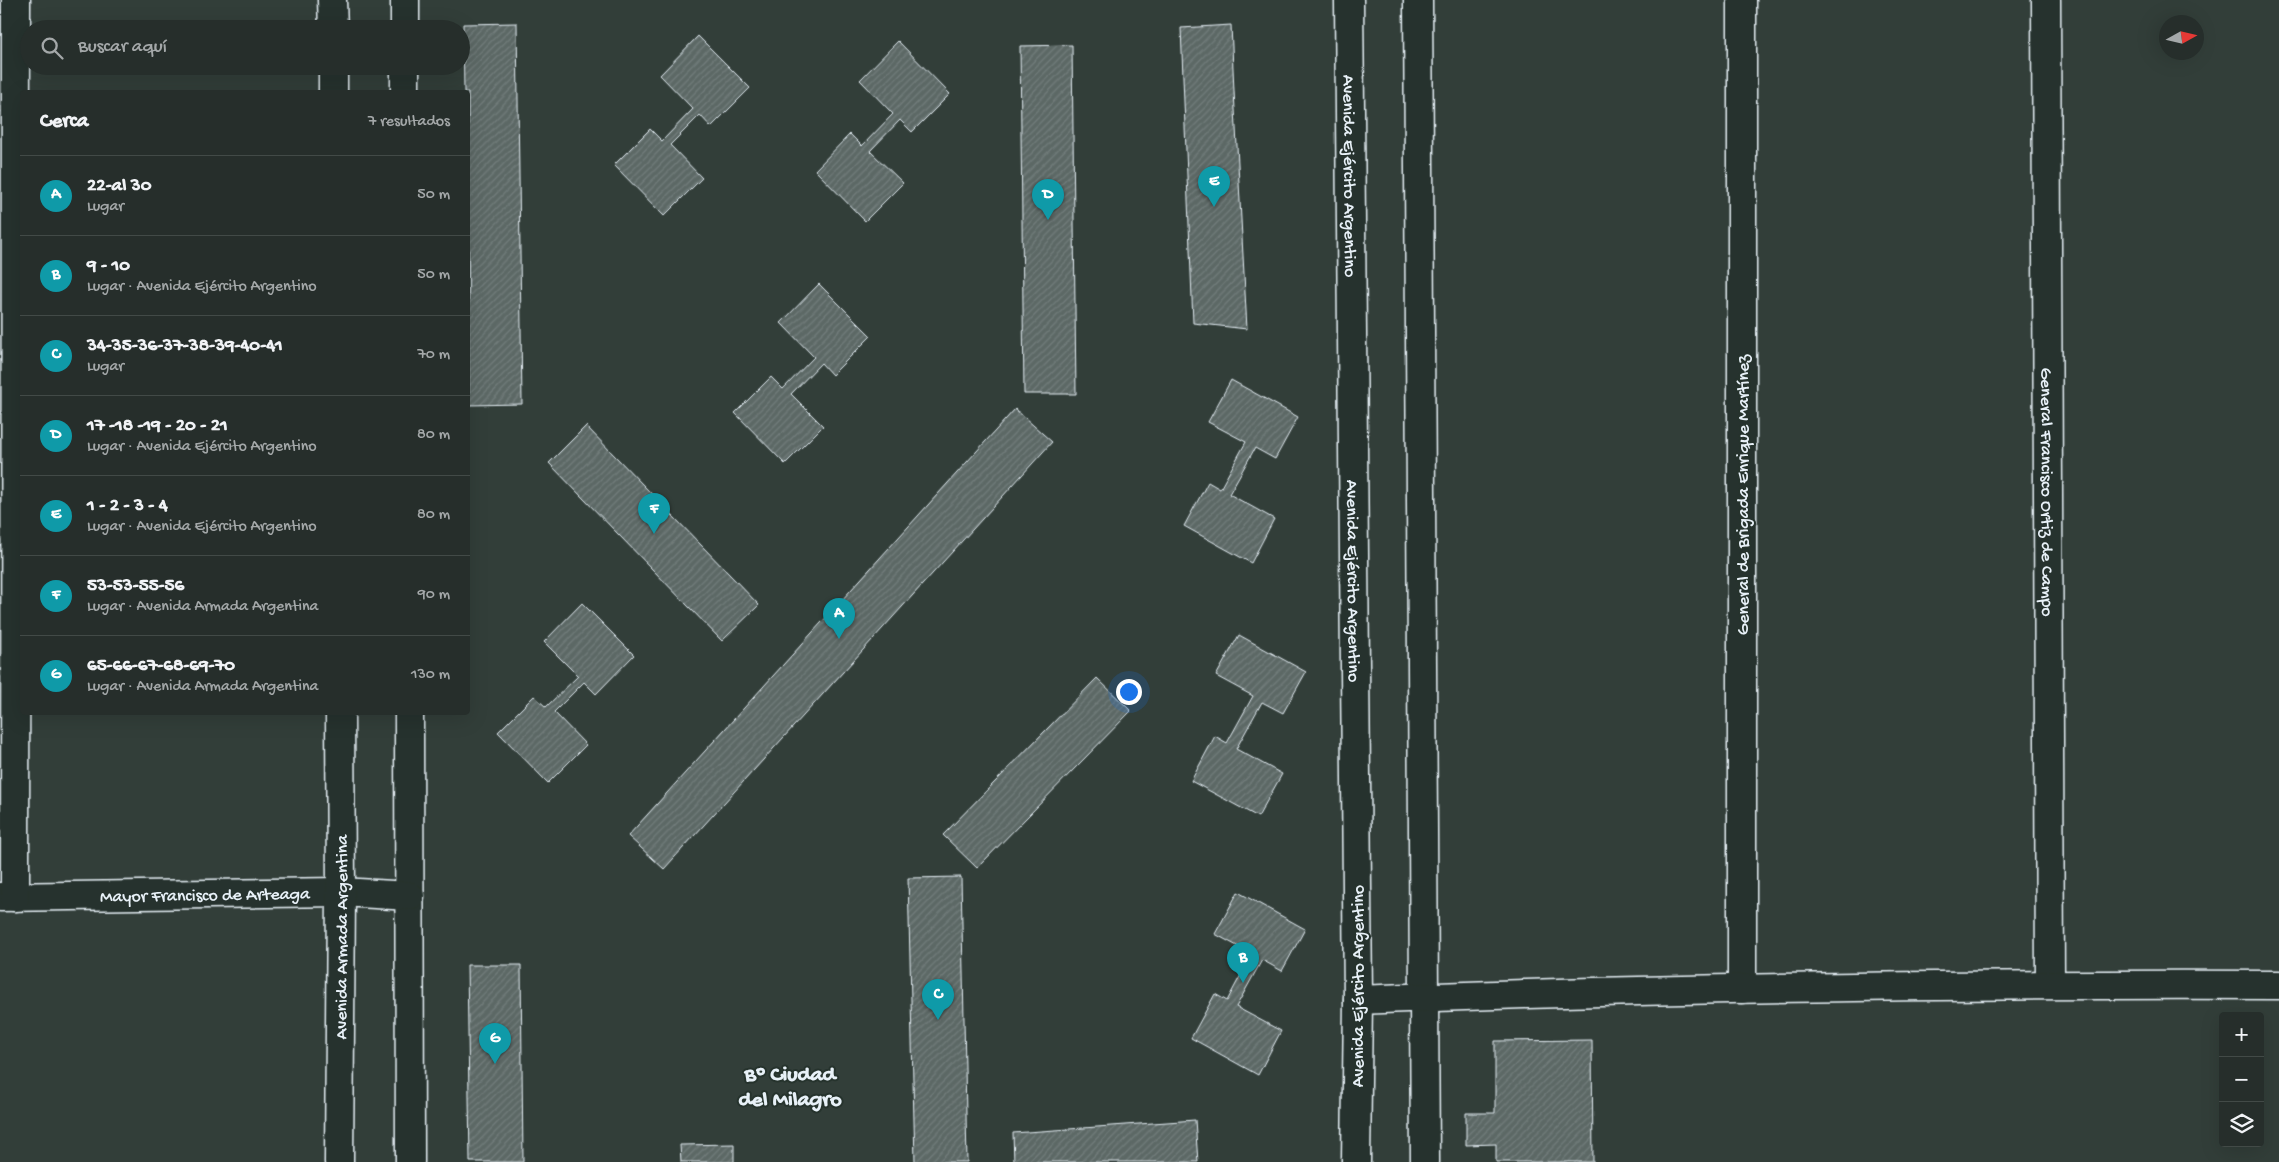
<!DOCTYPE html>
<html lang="es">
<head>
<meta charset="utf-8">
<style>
  body { margin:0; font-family:"Gochi Hand",sans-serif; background:#323a37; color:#f1f3f6 }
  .controls { position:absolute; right:15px; bottom:15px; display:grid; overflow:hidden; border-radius:5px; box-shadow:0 5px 20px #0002 }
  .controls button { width:45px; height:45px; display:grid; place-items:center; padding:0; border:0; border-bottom:1px solid #424a47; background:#262e2b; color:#f1f3f6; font:25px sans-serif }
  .compass { position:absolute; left:2159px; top:15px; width:45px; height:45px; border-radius:50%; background:#262e2b; box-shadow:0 5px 20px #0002; rotate:82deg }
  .you { position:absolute; left:1128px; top:691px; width:18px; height:18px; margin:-12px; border:4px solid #fff; border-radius:50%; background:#1a73e8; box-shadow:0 0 0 8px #1a73e833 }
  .badge { display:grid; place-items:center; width:32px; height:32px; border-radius:50%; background:#ff9aa2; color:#fff; font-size:16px; font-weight:700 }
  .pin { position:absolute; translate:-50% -41px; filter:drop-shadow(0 1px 2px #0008) }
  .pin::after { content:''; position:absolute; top:26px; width:18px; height:15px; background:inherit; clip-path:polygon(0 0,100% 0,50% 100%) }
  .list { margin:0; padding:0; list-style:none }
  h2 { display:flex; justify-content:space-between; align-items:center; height:65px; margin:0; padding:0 20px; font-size:21px }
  h2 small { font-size:16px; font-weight:400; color:#a4a8a9 }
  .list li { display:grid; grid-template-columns:32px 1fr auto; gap:15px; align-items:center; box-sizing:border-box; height:80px; padding:0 20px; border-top:1px solid #424a47 }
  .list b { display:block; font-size:19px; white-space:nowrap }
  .list p { margin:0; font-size:16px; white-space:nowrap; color:#a4a8a9 }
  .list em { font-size:16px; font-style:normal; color:#a4a8a9 }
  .icon { flex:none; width:28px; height:28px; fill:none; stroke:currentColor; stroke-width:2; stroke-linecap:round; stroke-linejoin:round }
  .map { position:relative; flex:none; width:2279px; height:1162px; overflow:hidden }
  .search { position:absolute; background:#262e2b; box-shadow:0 5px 20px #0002; left:20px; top:20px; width:450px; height:55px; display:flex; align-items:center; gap:12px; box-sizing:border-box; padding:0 18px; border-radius:28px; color:#a4a8a9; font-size:19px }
  .panel { position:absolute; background:#262e2b; box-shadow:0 5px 20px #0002; left:20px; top:90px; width:450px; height:625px; border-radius:5px }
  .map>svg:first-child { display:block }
  .building { fill:url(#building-hatch); stroke:#e8f1f8 }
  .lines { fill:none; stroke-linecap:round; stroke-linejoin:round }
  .minor-casing { stroke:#e8f1f8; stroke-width:31 }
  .minor { stroke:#26332d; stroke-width:28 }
  .labels { text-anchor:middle; stroke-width:4; stroke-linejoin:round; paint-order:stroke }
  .street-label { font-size:18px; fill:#e8f1f8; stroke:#26332d }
  .district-label { font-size:22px; font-weight:bold; fill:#e8f1f8; stroke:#26332d }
</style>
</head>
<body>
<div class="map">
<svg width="2279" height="1162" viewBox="0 0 2279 1162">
  <defs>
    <pattern id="building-hatch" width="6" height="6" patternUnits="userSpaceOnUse" patternTransform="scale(1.25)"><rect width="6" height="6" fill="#5c6865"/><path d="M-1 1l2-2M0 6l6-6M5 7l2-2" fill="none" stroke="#737e7c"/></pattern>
  </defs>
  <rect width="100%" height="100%" fill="#323e39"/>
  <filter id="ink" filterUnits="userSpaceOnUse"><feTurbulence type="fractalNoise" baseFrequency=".02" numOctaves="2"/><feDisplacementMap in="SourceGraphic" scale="10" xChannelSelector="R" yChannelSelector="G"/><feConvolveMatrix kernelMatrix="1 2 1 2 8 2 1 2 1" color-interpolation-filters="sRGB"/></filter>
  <g filter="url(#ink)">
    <g class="building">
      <path d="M517,23L522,404L469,405L468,92H464L463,24Z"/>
      <path d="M1231,25L1234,91L1247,329L1193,323L1181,28Z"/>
      <path d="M698,36L750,88L711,127L700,115L670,145L702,178L664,216L614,165L650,129L662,141L693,109L660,75Z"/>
      <path d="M898,41L950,94L912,132L900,120L870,151L903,183L865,221L815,170L850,134L862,146L893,114L860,80Z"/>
      <path d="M1072,45L1076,394H1024L1020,46Z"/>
      <path d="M819,284L871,336L832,375L821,363L791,394L823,426L785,464L735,413L771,377L783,389L814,357L781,323Z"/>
      <path d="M1231,380L1298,417L1275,459L1255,448L1229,494L1274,519L1251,563L1184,526L1208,482L1220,489L1246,442L1208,422Z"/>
      <path d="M1015,409L1052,442L664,869L628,836Z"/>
      <path d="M586,426L759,605L722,641L549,463Z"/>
      <path d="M582,603L634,655L596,694L584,682L554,712L586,745L548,783L498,732L534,696L546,707L578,676L544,642Z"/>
      <path d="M1239,635L1306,672L1283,713L1262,702L1236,749L1282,774L1258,817L1191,781L1215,736L1227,743L1253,696L1216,676Z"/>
      <path d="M1097,678L1131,711L977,868L943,835Z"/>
      <path d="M961,877L967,1162H915L908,878Z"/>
      <path d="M1238,892L1305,929L1282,971L1262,960L1236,1007L1281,1031L1258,1075L1191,1038L1215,994L1227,1001L1252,954L1215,934Z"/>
      <path d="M467,965H521L523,1162H470Z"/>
      <path d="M1592,1040L1593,1162H1496V1144L1466,1145V1113H1495V1041Z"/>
      <path d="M1195,1120L1198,1162H1014L1013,1133Z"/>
      <path d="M734,1144V1162H681L680,1145Z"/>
    </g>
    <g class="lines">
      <defs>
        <g id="minor">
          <path d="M332,0L333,29"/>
          <path d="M405,0V29"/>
          <path id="s1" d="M1349,0L1358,1000L1356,1162"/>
          <path d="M1418,0L1425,1162"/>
          <path d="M1742,0V989"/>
          <path id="s2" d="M2046,0L2050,984"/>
          <path d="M333,66V92"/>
          <path d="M405,66V92"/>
          <path d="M409,712L410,1162"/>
          <path id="s3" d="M0,897L341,892L410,896"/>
          <path d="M15,897L16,0"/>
          <path d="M1358,1000C1665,987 1972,984 2279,985"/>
          <path id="s4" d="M339,1162L341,892L340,712"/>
        </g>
      </defs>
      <use href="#minor" class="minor-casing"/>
      <use href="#minor" class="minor"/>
    </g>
  </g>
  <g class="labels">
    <g class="street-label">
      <text dy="6" stroke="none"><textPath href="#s1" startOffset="176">Avenida Ejército Argentino</textPath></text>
      <text dy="6" stroke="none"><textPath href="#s2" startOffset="492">General Francisco Ortiz de Campo</textPath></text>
      <text transform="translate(1742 495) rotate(-90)" y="6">General de Brigada Enrique Martínez</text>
      <text dy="6" stroke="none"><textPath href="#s1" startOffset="581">Avenida Ejército Argentino</textPath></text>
      <text dy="6" stroke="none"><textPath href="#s3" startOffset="205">Mayor Francisco de Arteaga</textPath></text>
      <text dy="6" stroke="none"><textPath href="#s4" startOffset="225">Avenida Armada Argentina</textPath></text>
      <text transform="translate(1357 986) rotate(-90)" y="6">Avenida Ejército Argentino</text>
    </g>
    <g class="district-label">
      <text x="790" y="1080">Bº Ciudad<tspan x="790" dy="25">del Milagro</tspan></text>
    </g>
  </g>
</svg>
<div class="controls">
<button>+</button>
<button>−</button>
<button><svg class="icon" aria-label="layers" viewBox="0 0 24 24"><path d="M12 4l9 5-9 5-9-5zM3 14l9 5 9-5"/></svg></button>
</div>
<svg class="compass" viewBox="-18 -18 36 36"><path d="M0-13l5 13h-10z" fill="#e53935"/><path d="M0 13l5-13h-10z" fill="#a4a8a9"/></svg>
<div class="you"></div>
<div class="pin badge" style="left:839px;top:639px;background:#0f9aa8">A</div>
<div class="pin badge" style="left:1243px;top:983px;background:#0f9aa8">B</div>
<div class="pin badge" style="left:938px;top:1020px;background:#0f9aa8">C</div>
<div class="pin badge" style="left:1048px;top:220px;background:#0f9aa8">D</div>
<div class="pin badge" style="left:1214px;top:207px;background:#0f9aa8">E</div>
<div class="pin badge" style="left:654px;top:534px;background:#0f9aa8">F</div>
<div class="pin badge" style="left:495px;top:1064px;background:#0f9aa8">G</div>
<div class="search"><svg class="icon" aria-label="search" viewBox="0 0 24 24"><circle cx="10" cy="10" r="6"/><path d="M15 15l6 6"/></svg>Buscar aquí</div>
<section class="panel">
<h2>Cerca<small>7 resultados</small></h2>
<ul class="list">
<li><span class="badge" style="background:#0f9aa8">A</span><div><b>22-al 30</b><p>Lugar</p></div><em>50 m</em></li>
<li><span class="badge" style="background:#0f9aa8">B</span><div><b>9 - 10</b><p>Lugar · Avenida Ejército Argentino</p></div><em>50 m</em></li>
<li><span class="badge" style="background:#0f9aa8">C</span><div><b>34-35-36-37-38-39-40-41</b><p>Lugar</p></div><em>70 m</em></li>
<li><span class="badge" style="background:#0f9aa8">D</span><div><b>17 -18 -19 - 20 - 21</b><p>Lugar · Avenida Ejército Argentino</p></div><em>80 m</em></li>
<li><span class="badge" style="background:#0f9aa8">E</span><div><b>1 - 2 - 3 - 4</b><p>Lugar · Avenida Ejército Argentino</p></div><em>80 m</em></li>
<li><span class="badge" style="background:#0f9aa8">F</span><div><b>53-53-55-56</b><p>Lugar · Avenida Armada Argentina</p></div><em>90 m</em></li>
<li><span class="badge" style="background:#0f9aa8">G</span><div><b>65-66-67-68-69-70</b><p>Lugar · Avenida Armada Argentina</p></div><em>130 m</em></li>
</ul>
</section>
</div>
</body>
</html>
